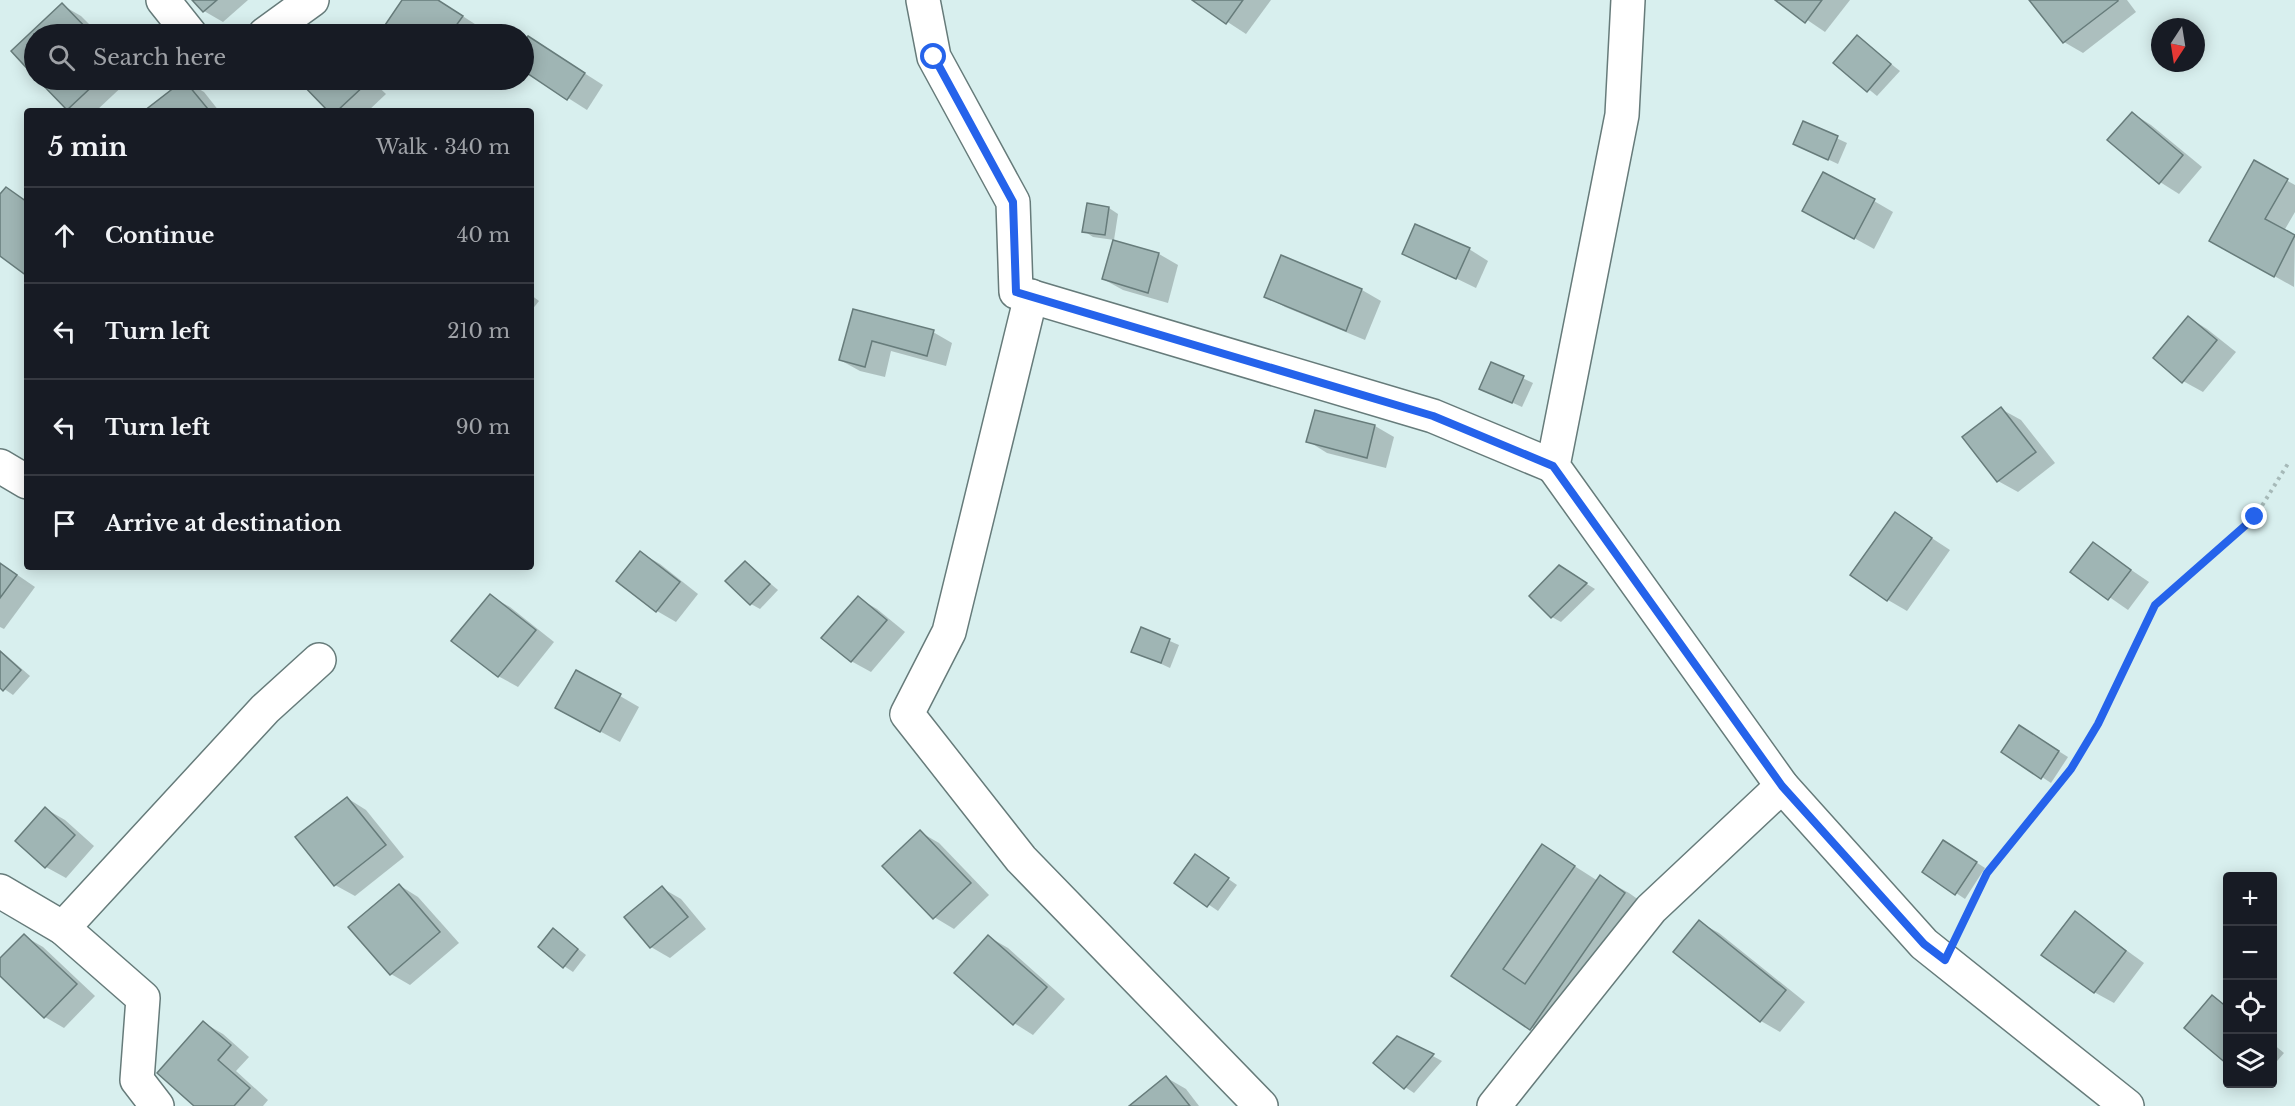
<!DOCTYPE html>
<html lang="en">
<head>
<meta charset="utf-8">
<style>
  body { margin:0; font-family:"Libre Baskerville",serif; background:#242831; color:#f1f3f6 }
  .controls { position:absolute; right:18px; bottom:18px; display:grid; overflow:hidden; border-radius:6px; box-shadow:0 3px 15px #0003 }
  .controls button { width:54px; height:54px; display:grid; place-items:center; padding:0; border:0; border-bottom:2px solid #363941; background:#171b24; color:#f1f3f6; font:30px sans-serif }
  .compass { position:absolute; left:2151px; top:18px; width:54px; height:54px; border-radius:50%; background:#171b24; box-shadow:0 3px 15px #0003; rotate:192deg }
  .stop { position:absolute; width:18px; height:18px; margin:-14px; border:4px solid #2563eb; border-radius:50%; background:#fff }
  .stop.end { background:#2563eb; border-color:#fff; box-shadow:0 2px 6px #0008 }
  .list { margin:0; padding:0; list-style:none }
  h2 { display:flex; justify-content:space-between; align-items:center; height:78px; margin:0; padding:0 24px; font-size:26px }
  h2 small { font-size:20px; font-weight:400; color:#9ea1a6 }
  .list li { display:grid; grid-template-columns:39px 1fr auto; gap:18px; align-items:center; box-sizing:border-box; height:96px; padding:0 24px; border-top:2px solid #363941 }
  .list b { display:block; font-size:22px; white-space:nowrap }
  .list em { font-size:20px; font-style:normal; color:#9ea1a6 }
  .icon { flex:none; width:33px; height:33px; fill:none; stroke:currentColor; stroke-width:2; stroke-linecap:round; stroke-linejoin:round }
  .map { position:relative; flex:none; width:2295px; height:1106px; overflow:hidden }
  .search { position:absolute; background:#171b24; box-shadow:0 3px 15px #0003; left:24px; top:24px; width:510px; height:66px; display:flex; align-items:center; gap:15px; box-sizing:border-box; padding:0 21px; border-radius:33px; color:#9ea1a6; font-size:22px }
  .panel { position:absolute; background:#171b24; box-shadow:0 3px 15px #0003; left:24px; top:108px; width:510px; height:462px; border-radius:6px }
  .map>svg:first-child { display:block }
  .shadow { fill:#0003 }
  .building { fill:#9fb5b4; stroke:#677c7b; stroke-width:1.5 }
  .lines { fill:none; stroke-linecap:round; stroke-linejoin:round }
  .street-casing { stroke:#667b7a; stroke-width:36 }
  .path { stroke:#a6b9b8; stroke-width:4; stroke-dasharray:3 4.5; stroke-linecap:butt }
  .street { stroke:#fff; stroke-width:33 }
  .route { stroke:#2563eb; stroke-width:8 }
</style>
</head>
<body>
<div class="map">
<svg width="2295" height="1106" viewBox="0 0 2295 1106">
  <rect width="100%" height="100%" fill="#d8efee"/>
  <g class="shadow">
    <path d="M194,0H248L223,22L204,11Z"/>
    <path d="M403,0H438L481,28L477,34H395L385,28Z"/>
    <path d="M1194,0H1271L1246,34Z"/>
    <path d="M1778,0H1850L1825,32Z"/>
    <path d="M2031,0H2127L2136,12L2083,53L2064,42Z"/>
    <path d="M62,5L81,16L99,34H34V74L13,51Z"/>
    <path d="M1857,37L1900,71L1877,96L1835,62Z"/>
    <path d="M529,38L603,85L587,110L524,70V45Z"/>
    <path d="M40,80H129L96,111H72Z"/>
    <path d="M300,80H371L386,94L368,111H330Z"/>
    <path d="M185,81L204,92L219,111H147Z"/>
    <path d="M2132,113L2151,125L2202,167L2179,194L2160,182Z"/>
    <path d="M1804,123L1847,143L1838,164L1795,144Z"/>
    <path d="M2254,162L2295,185V212L2284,231L2295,237L2294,287L2230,251Z"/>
    <path d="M1874,201L1893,212L1874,249L1823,221Z"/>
    <path d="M1109,208L1118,214L1114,240L1093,237L1084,231Z"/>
    <path d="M1114,242L1159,254L1178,265L1168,303L1123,290L1103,279Z"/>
    <path d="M1469,249L1488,261L1476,288L1404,253Z"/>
    <path d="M1282,257L1362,290L1381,301L1365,340L1285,307L1266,296Z"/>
    <path d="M531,295L539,301L531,311Z"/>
    <path d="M854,311L933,332L952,343L946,366L891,351L885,377L860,371L840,360Z"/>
    <path d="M2188,317L2207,329L2236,352L2203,392L2183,381Z"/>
    <path d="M1492,364L1533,383L1522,407L1481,388Z"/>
    <path d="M2001,409L2021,420L2055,463L2018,492L1998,481L1964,438Z"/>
    <path d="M1375,426L1394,437L1386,468L1327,453L1308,441Z"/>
    <path d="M1895,514L1950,550L1907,611L1888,600Z"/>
    <path d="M2093,544L2149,582L2128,610L2072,571Z"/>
    <path d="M641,553L660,564L698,594L676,622L657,611Z"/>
    <path d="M0,563L35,587L4,629L0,627Z"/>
    <path d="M746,563L778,590L760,609L751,604Z"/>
    <path d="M1569,573L1595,589L1561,622L1552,617Z"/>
    <path d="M490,596L510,607L554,642L518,687L498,676Z"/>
    <path d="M858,598L877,609L905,632L871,672L851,661Z"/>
    <path d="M1142,629L1179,645L1170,668L1133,651Z"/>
    <path d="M0,650L30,676L13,695L0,686Z"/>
    <path d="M620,696L639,707L620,742L577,719Z"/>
    <path d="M2028,732L2068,757L2051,783L2042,777Z"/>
    <path d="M347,798L366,810L404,857L355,896L335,885L297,837Z"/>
    <path d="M46,809L65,820L94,846L66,878L46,867L17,841Z"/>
    <path d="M920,832L939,843L989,895L954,929L934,917Z"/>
    <path d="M1543,846L1598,881L1600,877L1629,893L1653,910L1559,1045L1453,976Z"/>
    <path d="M1953,847L1985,868L1965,899L1956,893Z"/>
    <path d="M1204,862L1237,885L1218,911L1176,882Z"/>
    <path d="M399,885L418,897L459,943L410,985L391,974Z"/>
    <path d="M662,888L681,899L706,929L670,958L651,947Z"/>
    <path d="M2075,913L2144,963L2114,1003L2094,992Z"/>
    <path d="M1699,922L1719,933L1805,1002L1780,1032L1761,1021Z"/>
    <path d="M554,930L586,955L573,972L564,966Z"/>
    <path d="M24,936L43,947L95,996L64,1028L45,1017L0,974V960Z"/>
    <path d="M989,937L1008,948L1065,999L1033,1035L1014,1023Z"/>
    <path d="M204,1023L223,1034L249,1057L236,1071L268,1100L263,1106H196Z"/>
    <path d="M1398,1037L1442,1061L1414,1093L1405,1087Z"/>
    <path d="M2272,1043L2284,1053L2272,1067Z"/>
    <path d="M1167,1078L1186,1089L1199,1106H1132Z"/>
  </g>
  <g class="building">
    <path d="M192,0H217L203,12Z"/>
    <path d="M402,0H438L463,16L450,34H393L383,28Z"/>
    <path d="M1192,0H1243L1226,24Z"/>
    <path d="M1775,0H1822L1805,23Z"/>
    <path d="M2029,0H2118V1L2063,43Z"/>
    <path d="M62,3L92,34H34V76L11,51Z"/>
    <path d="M1857,35L1891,64L1867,92L1833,63Z"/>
    <path d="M528,36L585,73L567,100L524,71V42Z"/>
    <path d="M38,80H99L67,110Z"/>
    <path d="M184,80L208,109L144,111Z"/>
    <path d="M298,80H364L367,83L337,111H328Z"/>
    <path d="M2132,112L2183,155L2159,184L2107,140Z"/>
    <path d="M1803,121L1838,136L1828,160L1793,144Z"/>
    <path d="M2254,160L2288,179L2265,219L2295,235L2274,277L2209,241Z"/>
    <path d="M1823,172L1875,199L1854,239L1802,211Z"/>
    <path d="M6,187L27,202V276L0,256V194Z"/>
    <path d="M1087,203L1109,207L1105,235L1082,232Z"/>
    <path d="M1415,224L1470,248L1456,279L1402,254Z"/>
    <path d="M1113,240L1159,253L1148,293L1102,279Z"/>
    <path d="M1281,255L1362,289L1346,331L1264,297Z"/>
    <path d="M853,309L934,330L927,356L872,341L865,367L839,360Z"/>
    <path d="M2188,316L2217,340L2182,383L2153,358Z"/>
    <path d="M1491,362L1524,376L1512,403L1479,389Z"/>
    <path d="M2001,407L2036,452L1997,482L1962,437Z"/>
    <path d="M1315,410L1375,425L1367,458L1306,442Z"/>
    <path d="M1895,512L1932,538L1887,601L1850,575Z"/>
    <path d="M2093,542L2131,570L2108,600L2070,572Z"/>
    <path d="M640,551L680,582L656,612L616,581Z"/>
    <path d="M745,561L770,584L750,605L725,581Z"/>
    <path d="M0,563L17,575L0,598Z"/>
    <path d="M1559,565L1587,583L1551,618L1529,596Z"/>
    <path d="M490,594L536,630L498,677L451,641Z"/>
    <path d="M858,596L887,620L851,662L821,638Z"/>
    <path d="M1141,627L1170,639L1161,663L1131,652Z"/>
    <path d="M0,651L21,670L3,691L0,688Z"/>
    <path d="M576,670L621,694L600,732L555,708Z"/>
    <path d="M2019,725L2059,751L2041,779L2001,752Z"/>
    <path d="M347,797L386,845L334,886L295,837Z"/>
    <path d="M45,807L75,835L45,868L15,841Z"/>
    <path d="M920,830L971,883L933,919L882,866Z"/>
    <path d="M1943,840L1977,862L1955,895L1922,872Z"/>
    <path d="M1542,844L1575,866L1503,969L1525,984L1600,875L1625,893L1530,1030L1451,976Z"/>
    <path d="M1195,854L1229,878L1207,907L1174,883Z"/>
    <path d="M399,884L440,932L390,975L348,927Z"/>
    <path d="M662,886L688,917L650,948L624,917Z"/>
    <path d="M2075,911L2126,951L2094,993L2041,955Z"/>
    <path d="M1699,920L1786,990L1760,1022L1673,952Z"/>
    <path d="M553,928L578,949L563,968L538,947Z"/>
    <path d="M24,934L77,984L44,1018L0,976V958Z"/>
    <path d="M988,935L1047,987L1013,1025L954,973Z"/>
    <path d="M2212,995L2228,1008V1065L2184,1028Z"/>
    <path d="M203,1021L231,1045L218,1060L250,1088L234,1106H194L157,1073Z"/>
    <path d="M1397,1036L1434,1054L1404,1089L1373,1063Z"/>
    <path d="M1166,1076L1190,1106H1129Z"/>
  </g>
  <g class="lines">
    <defs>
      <g id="street">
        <path d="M163,0L190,34"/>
        <path d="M923,0L934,57L1013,202L1016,292L1433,416L1553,466"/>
        <path d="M1628,0L1622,115L1553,466L1782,786L1924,944L2127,1106"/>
        <path d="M265,34L312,0"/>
        <path d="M1031,296L949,632L907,714L1021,859L1261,1106"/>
        <path d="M0,466L27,482"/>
        <path d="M0,891L63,928L143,998L137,1080L157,1106"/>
        <path d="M63,928L265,709L319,660"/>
        <path d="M1494,1106L1651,909L1782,786"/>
      </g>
    </defs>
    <use href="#street" class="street-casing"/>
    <path class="path" d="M1961,927L1987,873L2071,769L2098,724L2155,605L2255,517L2289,462"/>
    <use href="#street" class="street"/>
  </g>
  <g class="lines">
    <path class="route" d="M934,57L1013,202L1016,292L1433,416L1553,466L1782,786L1924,944L1945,960L1987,873L2071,769L2098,724L2155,605L2255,517"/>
  </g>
</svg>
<div class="controls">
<button>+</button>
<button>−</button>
<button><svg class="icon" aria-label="locate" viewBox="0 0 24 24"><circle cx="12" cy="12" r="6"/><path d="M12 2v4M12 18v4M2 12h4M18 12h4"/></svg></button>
<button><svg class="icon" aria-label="layers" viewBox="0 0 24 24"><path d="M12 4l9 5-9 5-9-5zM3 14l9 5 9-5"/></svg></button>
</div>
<svg class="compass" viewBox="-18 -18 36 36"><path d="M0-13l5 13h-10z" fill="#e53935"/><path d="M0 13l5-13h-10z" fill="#9ea1a6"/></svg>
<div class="stop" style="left:934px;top:57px"></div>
<div class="stop end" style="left:2255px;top:517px"></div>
<div class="search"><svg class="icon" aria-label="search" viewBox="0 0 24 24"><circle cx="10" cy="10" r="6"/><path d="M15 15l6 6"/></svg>Search here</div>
<section class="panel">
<h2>5 min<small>Walk · 340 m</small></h2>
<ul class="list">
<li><svg class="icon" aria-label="ahead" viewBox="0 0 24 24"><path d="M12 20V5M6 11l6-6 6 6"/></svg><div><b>Continue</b></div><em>40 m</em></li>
<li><svg class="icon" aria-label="left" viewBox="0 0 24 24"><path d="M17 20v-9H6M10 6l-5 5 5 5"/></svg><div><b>Turn left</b></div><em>210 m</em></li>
<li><svg class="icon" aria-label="left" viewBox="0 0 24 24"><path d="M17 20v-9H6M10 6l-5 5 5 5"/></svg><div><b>Turn left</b></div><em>90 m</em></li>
<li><svg class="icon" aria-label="arrive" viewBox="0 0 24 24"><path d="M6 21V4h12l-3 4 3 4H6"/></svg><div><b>Arrive at destination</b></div></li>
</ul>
</section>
</div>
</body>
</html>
